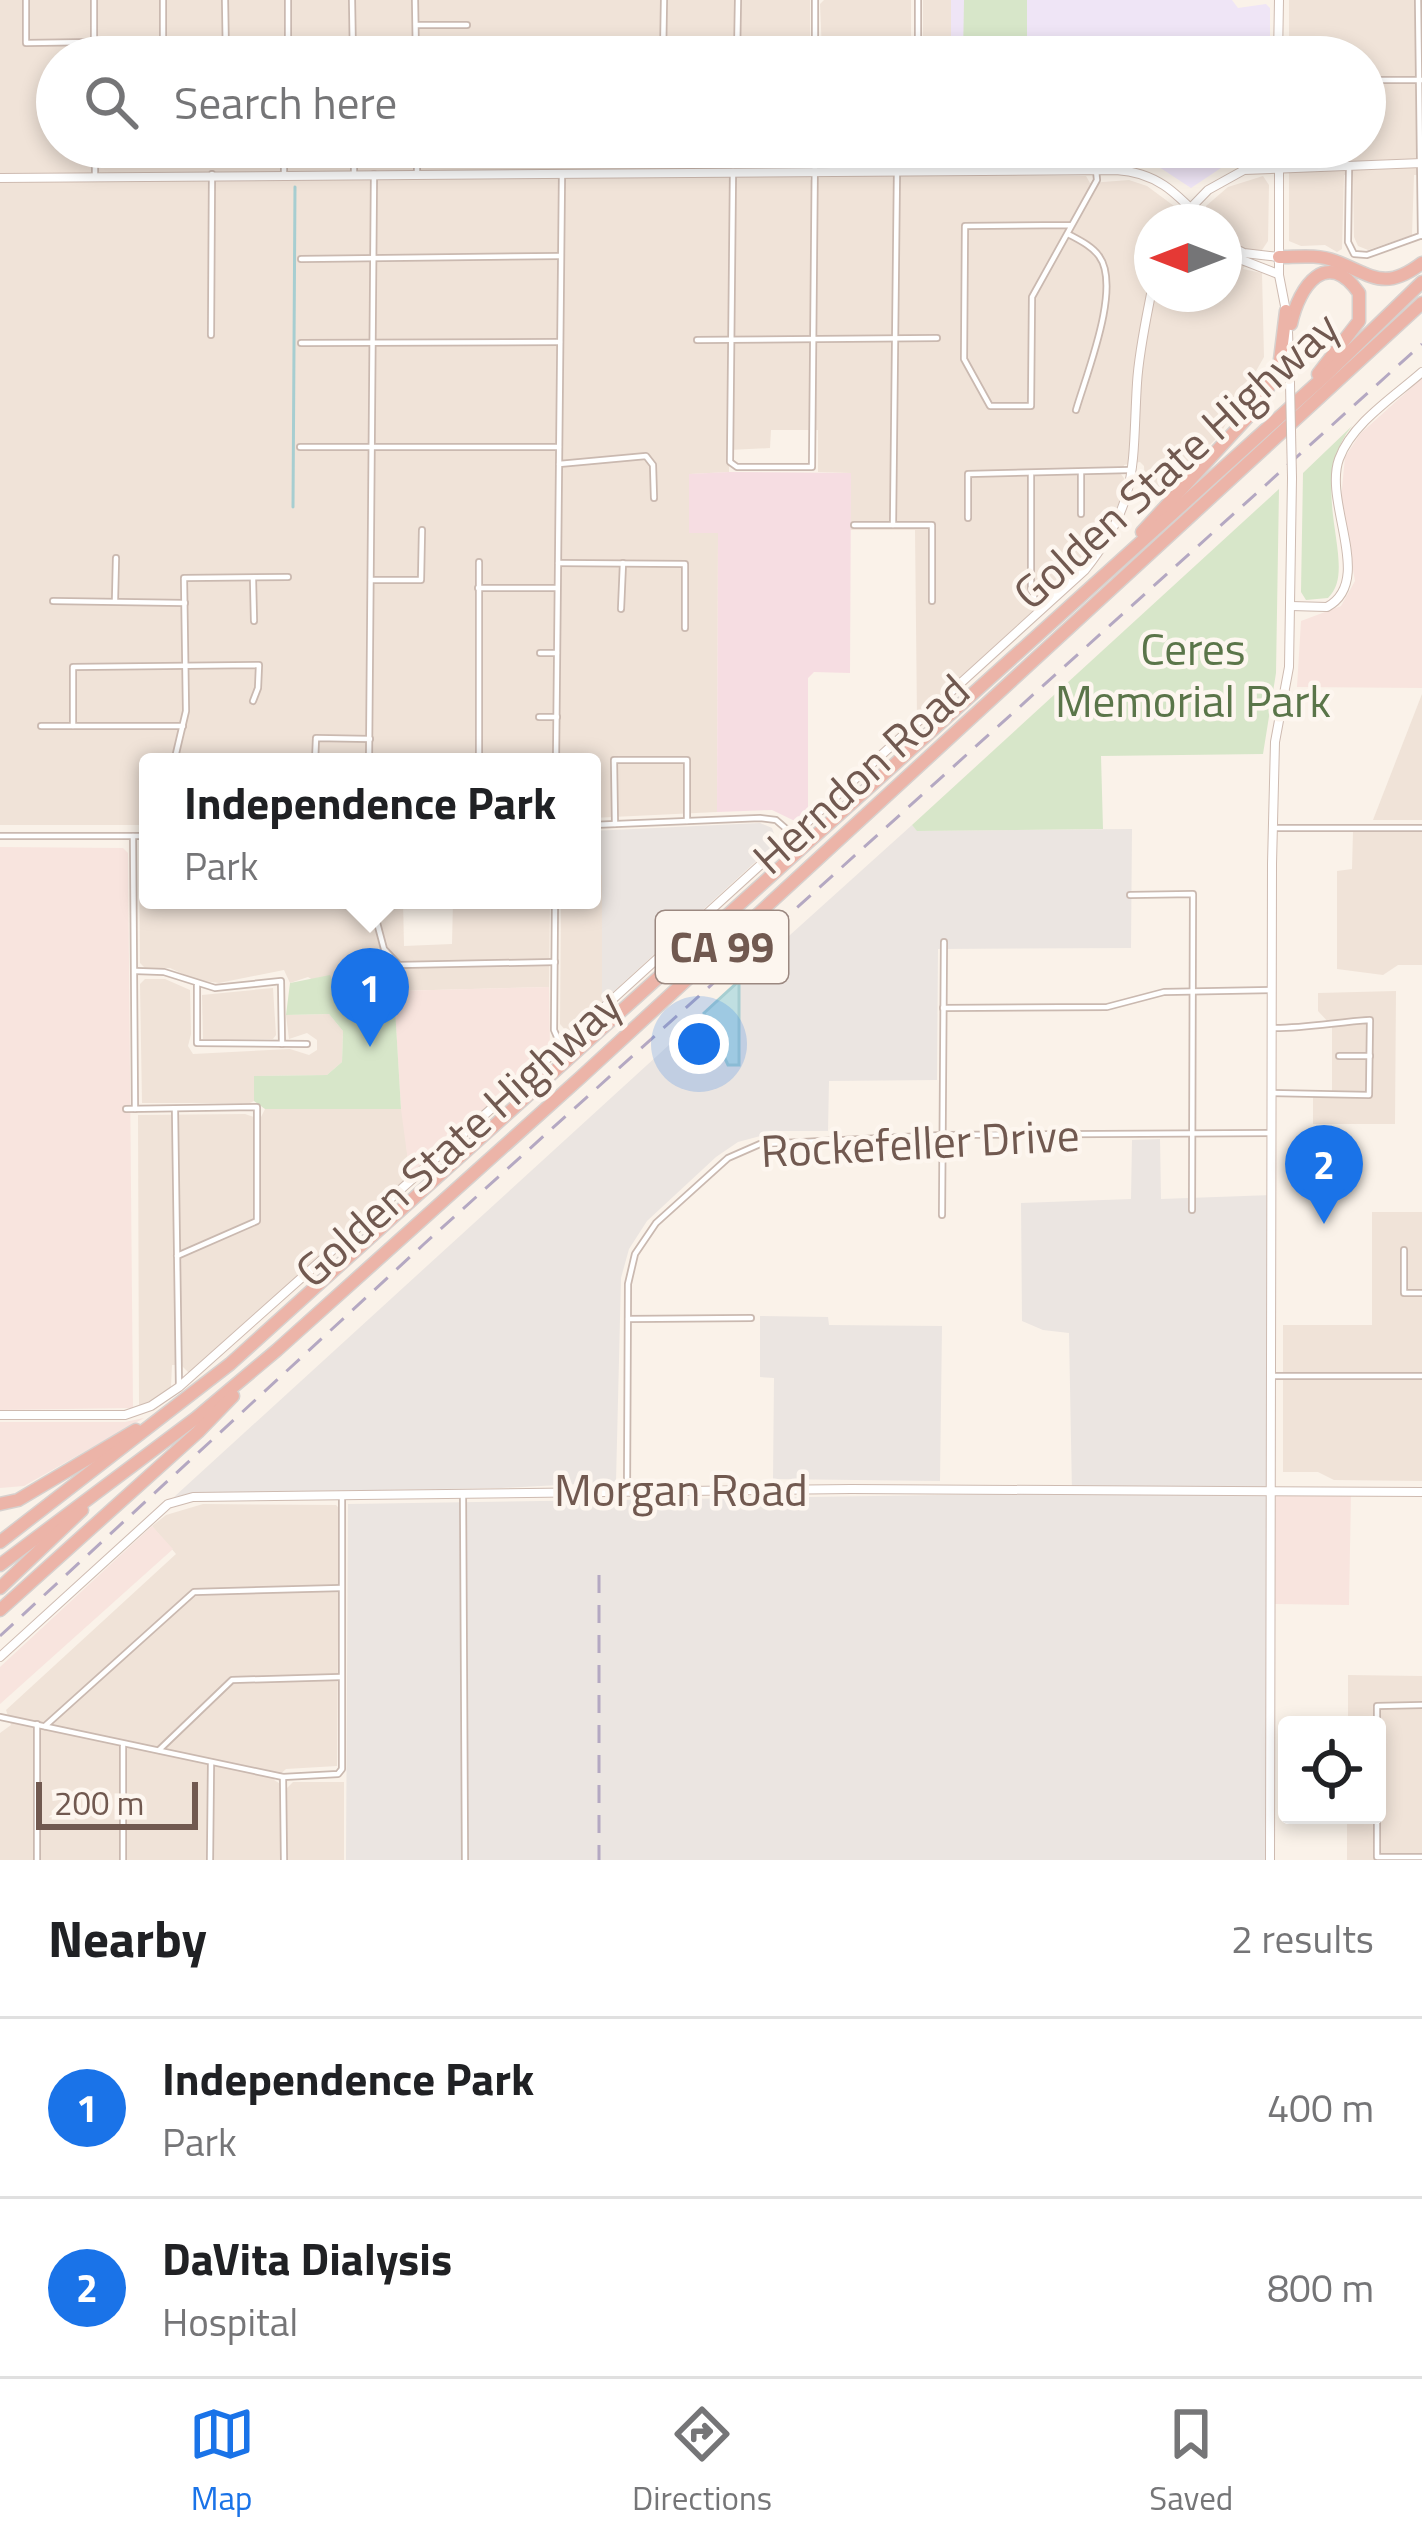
<!DOCTYPE html>
<html lang="en">
<head>
<meta charset="utf-8">
<style>
  body { margin:0; font-family:"Titillium Web",sans-serif; background:#f6f6f6; color:#202124 }
  .controls { position:absolute; right:36px; bottom:36px; display:grid; overflow:hidden; border-radius:12px; box-shadow:0 6px 18px #0003 }
  .controls button { width:108px; height:108px; display:grid; place-items:center; padding:0; border:0; border-bottom:3px solid #e0e0e0; background:#fff; color:#202124; font:60px sans-serif }
  .compass { position:absolute; left:1134px; top:204px; width:108px; height:108px; border-radius:50%; background:#fff; box-shadow:0 6px 18px #0003; rotate:270deg }
  .scale { position:absolute; left:36px; bottom:30px; width:162px; box-sizing:border-box; padding-left:12px; border:6px solid #715950; border-top:0; font-size:33px; line-height:42px; white-space:nowrap; color:#715950; -webkit-text-stroke:9px #fdf6ef; paint-order:stroke }
  .you { position:absolute; left:699px; top:1044px; width:42px; height:42px; margin:-30px; border:9px solid #fff; border-radius:50%; background:#1a73e8; box-shadow:0 0 0 18px #1a73e833 }
  .badge { display:grid; place-items:center; width:78px; height:78px; border-radius:50%; background:#1a73e8; color:#fff; font-size:39px; font-weight:700 }
  .pin { position:absolute; translate:-50% -99px; filter:drop-shadow(0 3px 6px #0008) }
  .pin::after { content:''; position:absolute; top:63px; width:42px; height:36px; background:inherit; clip-path:polygon(0 0,100% 0,50% 100%) }
  .popup { position:absolute; left:139px; top:753px; width:462px; height:156px; box-sizing:border-box; display:grid; place-content:center; border-radius:12px; background:#fff; filter:drop-shadow(0 3px 9px #0005); font-size:39px; white-space:nowrap; color:#757577 }
  .popup b { font-size:45px; color:#202124 }
  .popup::after { content:''; position:absolute; left:50%; top:100%; margin-left:-24px; border:24px solid transparent; border-top-color:#fff }
  .list { margin:0; padding:0; list-style:none }
  h2 { display:flex; justify-content:space-between; align-items:center; height:156px; margin:0; padding:0 48px; font-size:51px }
  h2 small { font-size:39px; font-weight:400; color:#757577 }
  .list li { display:grid; grid-template-columns:78px 1fr auto; gap:36px; align-items:center; box-sizing:border-box; height:180px; padding:0 48px; border-top:3px solid #e0e0e0 }
  .list b { display:block; font-size:45px; white-space:nowrap }
  .list p { margin:0; font-size:39px; white-space:nowrap; color:#757577 }
  .list em { font-size:39px; font-style:normal; color:#757577 }
  .icon { flex:none; width:66px; height:66px; fill:none; stroke:currentColor; stroke-width:2; stroke-linecap:round; stroke-linejoin:round }
  .map { position:relative; flex:none; width:1422px; height:1860px; overflow:hidden }
  .search { position:absolute; background:#fff; box-shadow:0 6px 18px #0003; left:36px; right:36px; top:36px; height:132px; display:flex; align-items:center; gap:30px; box-sizing:border-box; padding:0 42px; border-radius:66px; color:#757577; font-size:45px }
  .sheet { height:516px; background:#fff }
  nav { display:flex; justify-content:space-around; align-items:center; box-sizing:border-box; height:168px; border-top:3px solid #e0e0e0; background:#fff; font-size:33px; color:#757577 }
  nav a { display:grid; justify-items:center; gap:6px }
  nav .on { color:#1a73e8 }
  .map>svg:first-child { display:block }
  .residential { fill:#f0e3d8 }
  .commercial { fill:#f8e4de }
  .industrial { fill:#ebe5e1 }
  .education { fill:#efe5f6 }
  .medical { fill:#f6dde2 }
  .green { fill:#d7e6c9 }
  .water { fill:#c0dfe1; stroke:#a7ced1; stroke-width:3 }
  .lines { fill:none; stroke-linecap:round; stroke-linejoin:round }
  .stream { stroke:#a7ced1; stroke-width:3 }
  .street-casing { stroke:#cab9b0; stroke-width:8 }
  .secondary-casing { stroke:#cebbb1; stroke-width:10 }
  .highway-casing { stroke:#d7d1ce; stroke-width:15 }
  .street { stroke:#fff; stroke-width:4.5 }
  .secondary { stroke:#fff; stroke-width:8 }
  .highway { stroke:#ecb4a8; stroke-width:12 }
  .rail { stroke:#b4a8c2; stroke-width:3; stroke-dasharray:18 12; stroke-linecap:butt }
  .secondary-bridge-casing { stroke:#cebbb1; stroke-width:10; stroke-linecap:butt }
  .secondary-bridge { stroke:#fff; stroke-width:8 }
  .labels { text-anchor:middle; stroke-width:9; stroke-linejoin:round; paint-order:stroke }
  .shield { fill:#fdf6ef; stroke:#9b8880; stroke-width:3 }
  .shield-label { font-size:42px; font-weight:bold; fill:#715950 }
  .street-label { font-size:45px; fill:#715950; stroke:#fdf6ef }
  .park-label { font-size:45px; fill:#5a7549; stroke:#fdf6ef }
</style>
</head>
<body>
<div class="map">
<svg width="1422" height="1860" viewBox="0 0 1422 1860">
  <rect width="100%" height="100%" fill="#faf2e9"/>
  <g class="residential">
    <path d="M0,0H810V57H57V147H809L810,180L823,176H1086L1090,183L1129,180L1147,186L1174,206L1176,222H1152V294H1224V222H1198L1205,215L1206,206L1228,187L1263,176L1269,185L1268,241L1262,250L1254,251L1243,269L1262,273L1264,357L1219,436L1146,508L1144,466L1140,462L1124,465L1121,474L1126,481L1118,505L1087,560L917,719L915,530H850L851,473L818,472V430H771L770,448L729,450V472L690,474L718,532L717,812L592,818V762H148V825H0Z"/>
    <path d="M824,0H911V52H822L820,4Z"/>
    <path d="M923,0H951V57H927L923,47Z"/>
    <path d="M1289,0H1422V175H1414L1412,235L1368,250L1358,246L1354,237L1353,175H1344L1342,249L1337,252L1325,245L1301,246L1289,241V147H1365V57H1289Z"/>
    <path d="M1422,694V820H1373Z"/>
    <path d="M1353,831L1422,832V965H1398L1383,975L1337,969V871L1352,869Z"/>
    <path d="M148,842V900H403L404,946L452,944L453,900H550L549,987L394,991L388,976L336,994L308,977L290,983L284,970L219,983L196,980L170,968L146,969L140,963L139,852Z"/>
    <path d="M592,875H602V1002L567,1032L560,1024L561,900H592Z"/>
    <path d="M145,979H165L190,990L191,1034L188,1046L193,1054L290,1049L309,1055L317,1050V1040L307,1033L289,1039L286,1015L329,1014L343,1031L342,1062L327,1075L254,1076V1101L250,1103H142L140,984Z"/>
    <path d="M273,988L276,1035L273,1039H203L202,995Z"/>
    <path d="M1396,991L1395,1124H1313V1096L1332,1091V1026L1318,1011V993Z"/>
    <path d="M265,1109H402L410,1176L189,1373L181,1365H172L171,1387L155,1400L139,1406L138,1115L245,1114L260,1119Z"/>
    <path d="M1372,1212H1422V1481L1334,1480L1318,1472H1283V1325H1372Z"/>
    <path d="M203,1504L336,1505L339,1508L337,1766L286,1769L274,1780L287,1788L293,1782H344V1860H0V1733L11,1725L6,1710L176,1554L152,1526L166,1515Z"/>
    <path d="M1348,1675L1422,1676V1860H1347V1815H1377V1725H1348Z"/>
  </g>
  <g class="commercial">
    <path d="M820,147H951V161L824,164Z"/>
    <path d="M1422,378V688L1297,687L1301,621L1341,606L1355,581L1341,499L1345,457L1360,434Z"/>
    <path d="M0,847L123,848L128,853L133,1408L0,1410Z"/>
    <path d="M549,987L550,1050L410,1176L401,1109L394,991Z"/>
    <path d="M144,1418L24,1486L0,1488V1422H125Z"/>
    <path d="M1351,1492L1349,1605L1274,1604V1494Z"/>
    <path d="M152,1526L173,1549L0,1704V1667Z"/>
  </g>
  <g class="industrial">
    <path d="M760,823L772,828L777,842L602,1002V875H592V831Z"/>
    <path d="M912,825L918,831L1132,829L1131,948L938,949L937,1080L829,1081L828,1131H779L738,1142L716,1157L647,1221L629,1249L621,1278L616,1482L501,1488L196,1493L174,1497L704,1013L728,1064H739V981Z"/>
    <path d="M1160,1139L1161,1199L1272,1195L1269,1860H346L348,1504L1072,1493L1069,1333L1043,1330L1022,1321L1021,1203L1131,1199L1132,1140Z"/>
    <path d="M760,1316L828,1317L829,1325L942,1326L940,1481L773,1479L774,1378L760,1377Z"/>
  </g>
  <g class="education">
    <path d="M951,0H1232L1238,8L1266,4L1270,8V57H951Z"/>
    <path d="M951,147H1270V151L1261,159L1227,164L1191,188L1159,167L1140,161H951Z"/>
  </g>
  <path class="medical" d="M729,472L851,473L850,673L814,672L808,678V815L799,823L772,810L717,812L718,533H689V474Z"/>
  <g class="green">
    <path d="M964,0H1027V57H963Z"/>
    <path d="M1352,426C1303,487 1361,567 1328,598L1306,600L1301,592L1303,473Z"/>
    <path d="M1279,489L1276,673L1263,754L1101,756L1103,829L917,831L912,825Z"/>
    <path d="M330,975L337,993L388,975L394,991L401,1109H265L254,1101V1076L327,1075L342,1062L343,1031L329,1014L286,1015L290,983Z"/>
  </g>
  <path class="water" d="M739,981V1065H728L704,1013Z"/>
  <g class="lines">
    <path class="stream" d="M293,507L295,187"/>
    <defs>
      <g id="street">
        <path d="M26,0V43L94,42"/>
        <path d="M94,0V57"/>
        <path d="M163,0V57"/>
        <path d="M225,0L226,57"/>
        <path d="M288,0V57"/>
        <path d="M352,0L353,57"/>
        <path d="M415,0L416,57"/>
        <path d="M1418,0L1421,236"/>
        <path d="M416,25H467"/>
        <path d="M663,57L664,0"/>
        <path d="M737,57L738,0"/>
        <path d="M815,57V0"/>
        <path d="M918,57V0"/>
        <path d="M1365,80H1422"/>
        <path d="M47,108H57"/>
        <path d="M95,147V176"/>
        <path d="M284,147V173"/>
        <path d="M354,147V174"/>
        <path d="M417,147V173"/>
        <path d="M1349,169L1348,242L1354,254L1367,255L1420,236"/>
        <path d="M733,171L730,462L737,467H812L815,147"/>
        <path d="M1071,225L965,226L964,359L990,406H1031L1032,297L1097,180L1096,170"/>
        <path d="M1068,234C1079,240 1092,246 1099,256C1122,287 1086,375 1076,410"/>
        <path d="M301,259L560,256"/>
        <path d="M211,335L212,174"/>
        <path d="M697,340L937,338"/>
        <path d="M301,343L560,342"/>
        <path d="M300,447H559"/>
        <path d="M559,464L646,456L653,465L654,498"/>
        <path d="M1081,472V514"/>
        <path d="M1031,475V588L1039,612"/>
        <path d="M968,518V474L1129,470"/>
        <path d="M854,525H932V601"/>
        <path d="M893,525L897,170"/>
        <path d="M558,563L685,564V628"/>
        <path d="M253,579L254,621"/>
        <path d="M371,580H421L422,530"/>
        <path d="M478,588H556"/>
        <path d="M115,600L116,558"/>
        <path d="M53,601L185,603"/>
        <path d="M621,609L623,563"/>
        <path d="M540,653H557"/>
        <path d="M539,717H557"/>
        <path d="M41,726H183"/>
        <path d="M73,726V667L259,665L258,688L253,701"/>
        <path d="M174,762L186,711L184,578L288,577"/>
        <path d="M315,762L316,738L370,739"/>
        <path d="M369,762L374,174"/>
        <path d="M479,762V562"/>
        <path d="M556,762L562,174"/>
        <path d="M615,824L614,760H687V821"/>
        <path d="M592,825L760,818L776,820L791,833"/>
        <path d="M1273,828H1422"/>
        <path d="M0,836H148"/>
        <path d="M133,836L135,1109"/>
        <path d="M1130,895L1193,894L1192,1210"/>
        <path d="M371,900L384,949L399,965L555,962"/>
        <path d="M555,900L554,1030L561,1046"/>
        <path d="M372,901H402"/>
        <path d="M136,971L164,972L215,988L281,981L282,1044"/>
        <path d="M197,985V1043L307,1044"/>
        <path d="M943,1008L1107,1007L1164,992L1272,990"/>
        <path d="M1339,1056H1370"/>
        <path d="M1271,1093L1369,1095L1370,1020C1337,1022 1308,1028 1275,1028"/>
        <path d="M126,1109L257,1107V1221L177,1256"/>
        <path d="M175,1110L179,1387"/>
        <path d="M942,1215L944,942"/>
        <path d="M1404,1250V1293H1422"/>
        <path d="M628,1319L751,1318"/>
        <path d="M1271,1376H1422"/>
        <path d="M627,1491L628,1284L635,1254L656,1223L728,1158L760,1144L943,1135L1270,1133"/>
        <path d="M463,1493L465,1860"/>
        <path d="M0,1717L283,1777L338,1774L342,1769V1496"/>
        <path d="M1377,1725V1706L1422,1705"/>
        <path d="M45,1726L194,1592L341,1588"/>
        <path d="M159,1750L232,1680L340,1677"/>
        <path d="M283,1777L284,1860"/>
        <path d="M1377,1813V1857H1422"/>
        <path d="M37,1860V1724"/>
        <path d="M123,1860V1746"/>
        <path d="M210,1860L211,1764"/>
      </g>
      <g id="secondary">
        <path d="M1278,57L1279,0"/>
        <path d="M1279,147V275L1286,311"/>
        <path d="M0,178L1116,170C1157,172 1177,194 1204,222"/>
        <path d="M1177,222L1208,190L1244,170L1422,163"/>
        <path d="M1224,243L1244,253L1279,257"/>
        <path d="M1224,253L1278,274"/>
        <path d="M1288,332L1290,384"/>
        <path d="M1291,606L1327,607C1375,581 1323,503 1339,459C1352,423 1395,396 1422,372"/>
        <path d="M0,1415H125L151,1406L179,1387L537,1068L1085,570C1140,501 1132,464 1137,383C1139,351 1146,320 1152,289"/>
        <path d="M0,1657L168,1504L193,1497L851,1489L1422,1492"/>
        <path d="M1270,1860L1272,864L1275,742L1289,667L1292,478"/>
      </g>
      <g id="highway">
        <path d="M1279,257C1298,257 1317,254 1335,261C1372,275 1384,292 1422,263"/>
        <path d="M1291,324C1299,286 1327,247 1359,293V321L1318,374"/>
        <path d="M1142,532L1258,406L1279,368L1286,311"/>
        <path d="M0,1504L18,1500L136,1430"/>
        <path d="M0,1542L230,1364L1326,375L1422,282"/>
        <path d="M0,1565L196,1418L277,1350L581,1077L1422,303"/>
        <path d="M0,1588L82,1510"/>
        <path d="M0,1610L198,1432L233,1396"/>
      </g>
    </defs>
    <use href="#street" class="street-casing"/>
    <use href="#secondary" class="secondary-casing"/>
    <use href="#highway" class="highway-casing"/>
    <use href="#street" class="street"/>
    <use href="#secondary" class="secondary"/>
    <use href="#highway" class="highway"/>
    <g class="rail">
      <path d="M599,1575V1860"/>
      <path d="M0,1636L424,1244L1422,344"/>
    </g>
    <defs>
      <path id="secondary-bridge" d="M1290,384L1292,478"/>
    </defs>
    <use href="#secondary-bridge" class="secondary-bridge-casing"/>
    <use href="#secondary-bridge" class="secondary-bridge"/>
  </g>
  <g class="labels">
    <rect class="shield" x="656" y="911" width="132" height="72" rx="9"/>
    <g class="shield-label">
      <text x="722" y="962">CA 99</text>
    </g>
    <g class="street-label">
      <text transform="translate(1176 460) rotate(-42)" y="16">Golden State Highway</text>
      <text transform="translate(861 774) rotate(-42)" y="16">Herndon Road</text>
      <text transform="translate(458 1138) rotate(-42)" y="16">Golden State Highway</text>
      <text transform="translate(920 1143) rotate(-3)" y="16">Rockefeller Drive</text>
      <text x="681" y="1506">Morgan Road</text>
    </g>
    <g class="park-label">
      <text x="1193" y="665">Ceres<tspan x="1193" dy="52">Memorial Park</tspan></text>
    </g>
  </g>
</svg>
<div class="controls">
<button><svg class="icon" aria-label="locate" viewBox="0 0 24 24"><circle cx="12" cy="12" r="6"/><path d="M12 2v4M12 18v4M2 12h4M18 12h4"/></svg></button>
</div>
<svg class="compass" viewBox="-18 -18 36 36"><path d="M0-13l5 13h-10z" fill="#e53935"/><path d="M0 13l5-13h-10z" fill="#757577"/></svg>
<div class="scale">200 m</div>
<div class="you"></div>
<div class="pin badge" style="left:370px;top:1047px">1</div>
<div class="popup"><b>Independence Park</b>Park</div>
<div class="pin badge" style="left:1324px;top:1224px">2</div>
<div class="search"><svg class="icon" aria-label="search" viewBox="0 0 24 24"><circle cx="10" cy="10" r="6"/><path d="M15 15l6 6"/></svg>Search here</div>
</div>
<section class="sheet">
<h2>Nearby<small>2 results</small></h2>
<ul class="list">
<li><span class="badge">1</span><div><b>Independence Park</b><p>Park</p></div><em>400 m</em></li>
<li><span class="badge">2</span><div><b>DaVita Dialysis</b><p>Hospital</p></div><em>800 m</em></li>
</ul>
</section>
<nav>
<a class="on"><svg class="icon" aria-label="map" viewBox="0 0 24 24"><path d="M3 6l6-2 6 2 6-2v14l-6 2-6-2-6 2zM9 4v14M15 6v14"/></svg>Map</a>
<a><svg class="icon" aria-label="directions" viewBox="0 0 24 24"><path d="M12 3l9 9-9 9-9-9zM9 14v-3h6M13 9l2 2-2 2"/></svg>Directions</a>
<a><svg class="icon" aria-label="saved" viewBox="0 0 24 24"><path d="M7 4h10v16l-5-4-5 4z"/></svg>Saved</a>
</nav>
</body>
</html>
